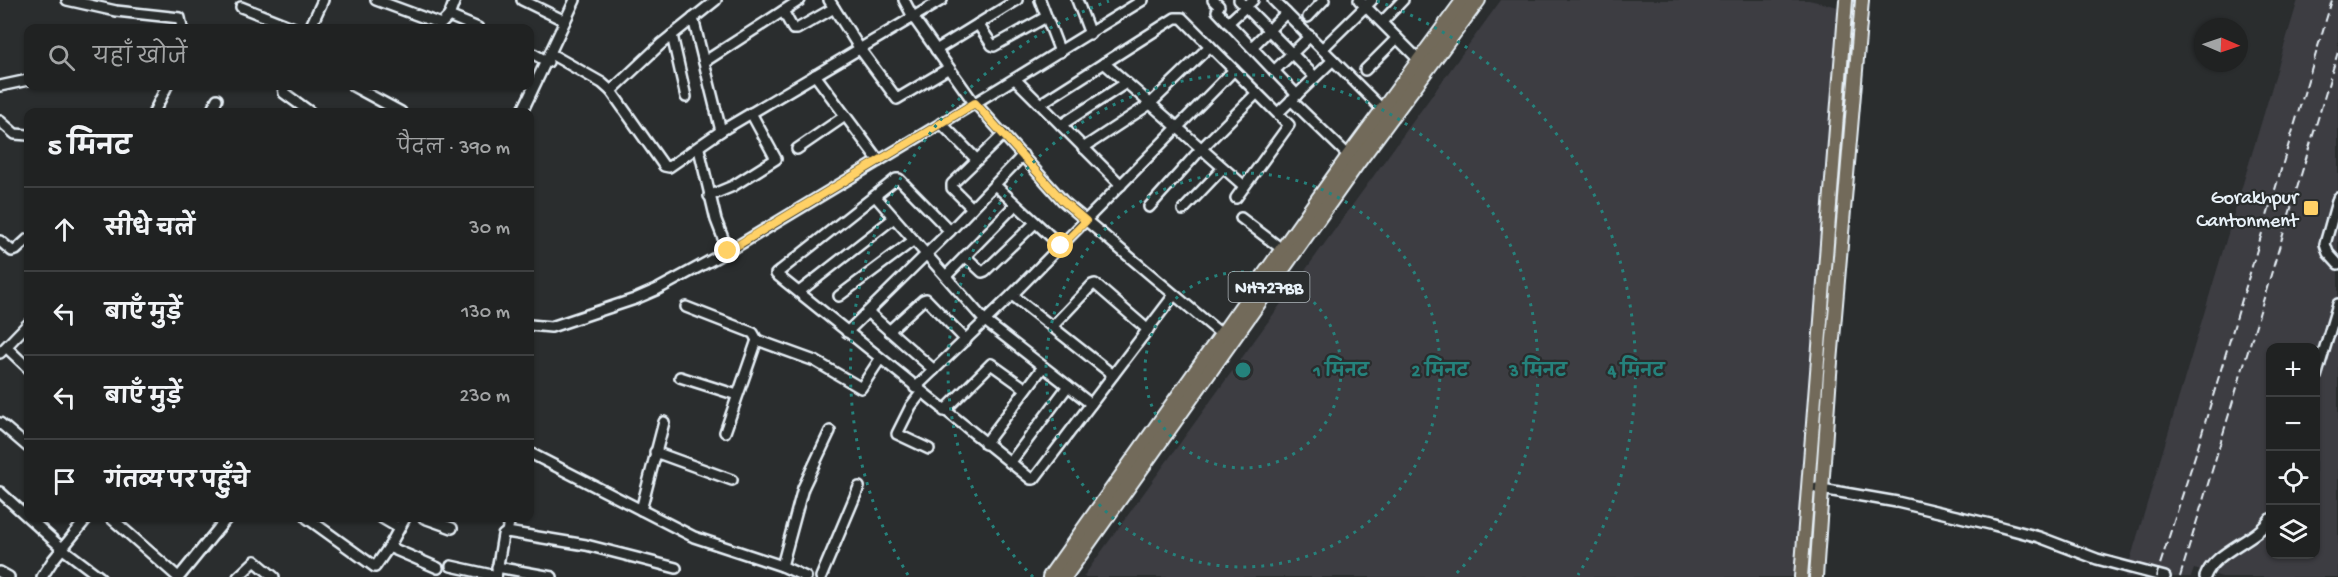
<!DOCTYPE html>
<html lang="hi">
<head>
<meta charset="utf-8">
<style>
  body { margin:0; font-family:"Gochi Hand","Playpen Sans Deva",sans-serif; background:#2d2f2f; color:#f1f3f6 }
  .controls { position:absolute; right:18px; bottom:18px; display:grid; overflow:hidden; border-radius:12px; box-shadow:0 2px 4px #0004 }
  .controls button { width:54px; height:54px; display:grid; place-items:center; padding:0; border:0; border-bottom:2px solid #3d3f40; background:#202222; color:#f1f3f6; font:30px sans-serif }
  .compass { position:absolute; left:2194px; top:18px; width:54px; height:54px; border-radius:50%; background:#202222; box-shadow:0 2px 4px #0004; rotate:92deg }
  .stop { position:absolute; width:18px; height:18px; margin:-14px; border:4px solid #ffd166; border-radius:50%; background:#fff }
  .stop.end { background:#ffd166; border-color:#fff; box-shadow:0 2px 6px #0008 }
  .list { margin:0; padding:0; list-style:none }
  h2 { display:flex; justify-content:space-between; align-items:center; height:78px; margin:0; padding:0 24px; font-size:26px }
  h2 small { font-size:20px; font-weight:400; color:#a2a4a5 }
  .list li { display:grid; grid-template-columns:39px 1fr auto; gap:18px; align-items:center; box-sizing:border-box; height:84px; padding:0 24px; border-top:2px solid #3d3f40 }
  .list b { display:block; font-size:22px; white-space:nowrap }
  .list em { font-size:20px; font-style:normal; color:#a2a4a5 }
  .icon { flex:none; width:33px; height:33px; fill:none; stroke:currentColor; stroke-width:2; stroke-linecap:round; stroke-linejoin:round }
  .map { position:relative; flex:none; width:2338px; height:577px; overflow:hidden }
  .search { position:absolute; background:#202222; box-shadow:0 2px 4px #0004; left:24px; top:24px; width:510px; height:66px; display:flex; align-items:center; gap:15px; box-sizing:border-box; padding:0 21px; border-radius:12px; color:#a2a4a5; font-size:22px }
  .panel { position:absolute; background:#202222; box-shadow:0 2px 4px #0004; left:24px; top:108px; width:510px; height:414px; border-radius:12px }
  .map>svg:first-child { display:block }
  .built { fill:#3c3c42; fill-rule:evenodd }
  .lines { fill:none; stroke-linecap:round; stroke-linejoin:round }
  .minor-casing { stroke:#e8f1f8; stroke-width:14 }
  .major-casing { stroke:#e8f1f8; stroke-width:16 }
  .highway-casing { stroke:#e8f1f8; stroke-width:18 }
  .minor { stroke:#2a2d2e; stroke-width:9 }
  .major { stroke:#726b5a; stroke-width:12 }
  .highway { stroke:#726b5a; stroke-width:14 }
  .rail { stroke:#e8f1f8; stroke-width:2; stroke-dasharray:9 4.5; stroke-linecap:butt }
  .route { stroke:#ffd166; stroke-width:8 }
  .ring { fill:none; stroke:#25827c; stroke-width:3; stroke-dasharray:3 6 }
  .poi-dot { fill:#ffd166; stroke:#2a2d2e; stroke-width:2 }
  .labels { text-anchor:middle; stroke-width:4.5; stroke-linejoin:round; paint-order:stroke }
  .shield { fill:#2a2d2e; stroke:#afb6bb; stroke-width:1.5 }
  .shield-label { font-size:18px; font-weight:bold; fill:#e8f1f8 }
  .poi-label { font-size:20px; fill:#e8f1f8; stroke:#2a2d2e; text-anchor:end }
  .centre { fill:#25827c; stroke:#2a2d2e; stroke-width:3 }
  .ring-label { font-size:18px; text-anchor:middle; font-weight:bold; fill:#25827c; stroke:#2a2d2e; stroke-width:4.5; stroke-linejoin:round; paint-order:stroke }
</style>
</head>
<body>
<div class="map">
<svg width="2338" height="577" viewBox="0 0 2338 577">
  <rect width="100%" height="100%" fill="#2a2d2e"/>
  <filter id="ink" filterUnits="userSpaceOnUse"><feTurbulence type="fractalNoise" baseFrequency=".0167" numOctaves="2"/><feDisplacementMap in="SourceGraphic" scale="12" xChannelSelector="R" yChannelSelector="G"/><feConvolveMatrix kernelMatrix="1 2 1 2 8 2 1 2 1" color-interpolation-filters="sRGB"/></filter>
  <g filter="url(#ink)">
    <g class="built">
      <path d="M1501,0H1809L1838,7L1797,577H1083Z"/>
      <path d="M2298,0H2338V577H2222L2194,569L2191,577H2125ZM2270,348H2316V554H2270Z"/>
    </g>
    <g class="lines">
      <defs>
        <g id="minor">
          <path d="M67,0L116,11L180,18L182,28"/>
          <path d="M376,0L441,24L449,16L478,28"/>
          <path d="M522,0L565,21"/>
          <path d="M829,0L860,49L897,99L949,68"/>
          <path d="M904,0L913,17L974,103"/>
          <path d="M1040,0L1060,52"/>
          <path d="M1077,0L1090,34"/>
          <path d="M1213,0L1219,6"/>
          <path d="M1239,0L1315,77"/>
          <path d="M1273,0L1383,110"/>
          <path d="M1359,0L1420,61"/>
          <path d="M241,7L294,28"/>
          <path d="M783,11L793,29H797L834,8"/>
          <path d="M1217,11L1297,95"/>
          <path d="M449,16L455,0"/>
          <path d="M1308,17L1324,0"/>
          <path d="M693,18L721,131"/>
          <path d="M1382,22L1403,0"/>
          <path d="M1228,23L1253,0"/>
          <path d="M978,24L992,45L994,46L1046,17"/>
          <path d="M310,28L323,0"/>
          <path d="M672,35L686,97"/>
          <path d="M1252,47L1286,13"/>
          <path d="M1322,49L1372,0"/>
          <path d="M936,50L1017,0"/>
          <path d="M530,52L548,62"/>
          <path d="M551,54L602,83L611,91L661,44L716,0"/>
          <path d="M704,62L800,0"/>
          <path d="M1104,63L1244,186"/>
          <path d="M1365,70L1397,38"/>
          <path d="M1274,71L1310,36"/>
          <path d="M815,75L879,161"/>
          <path d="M1015,79L1121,185"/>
          <path d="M0,86L28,80"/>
          <path d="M283,86L284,93L310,112"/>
          <path d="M353,86L401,112"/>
          <path d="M611,91L664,166L669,167L721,131L942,0"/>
          <path d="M1291,100L1349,156"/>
          <path d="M975,103L1143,0"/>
          <path d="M1040,104L1175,18H1182L1289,125L1236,198"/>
          <path d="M154,112L167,86"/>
          <path d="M211,112L217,99"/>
          <path d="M522,112L575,0"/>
          <path d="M1278,113L1333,60"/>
          <path d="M0,121L15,134L28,135"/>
          <path d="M941,123L977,160"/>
          <path d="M1061,125L1126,83"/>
          <path d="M1083,148L1150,104L1210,46"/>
          <path d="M699,149L716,220L728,251"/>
          <path d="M797,149L845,116"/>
          <path d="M995,185L1061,246"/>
          <path d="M709,196L733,186L776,159L751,113"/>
          <path d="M875,196L985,321L1091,404"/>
          <path d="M2338,198L2325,244L2328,253L2338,264"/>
          <path d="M1149,207L1201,149L1257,93"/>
          <path d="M972,208L952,188V184L1004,134"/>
          <path d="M1183,210L1223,168"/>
          <path d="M1241,218L1283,250"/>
          <path d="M950,231L899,179H896L776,274L1031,479H1034L1174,295"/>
          <path d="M0,241L12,251L16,250L28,239"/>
          <path d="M965,256L982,272L985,271L1035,223"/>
          <path d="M946,276L1015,205"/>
          <path d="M799,292L894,218"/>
          <path d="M1012,295L1113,375"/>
          <path d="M839,296L914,240"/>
          <path d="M686,307L753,333L757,340"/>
          <path d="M868,312L934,370"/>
          <path d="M530,325L551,327L635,299L658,289L739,245L975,103L1063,201L1221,334"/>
          <path d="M1052,327L1092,285L1095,284L1148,330"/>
          <path d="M889,331L923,300L926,299L966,340"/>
          <path d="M847,332L950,231L1023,155"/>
          <path d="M6,347L28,368"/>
          <path d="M0,353L28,324"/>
          <path d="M680,377L737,395"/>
          <path d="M2316,377L2338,304"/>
          <path d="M915,388L1012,295L1234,70"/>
          <path d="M921,393L911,406L897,434L929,449"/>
          <path d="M944,411L991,364L1026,389"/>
          <path d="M0,423L28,447"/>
          <path d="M725,432L757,340L815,361L861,388L880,359"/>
          <path d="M985,444L1043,367"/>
          <path d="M655,452L732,480"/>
          <path d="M530,453L694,537L782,566L806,577"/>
          <path d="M1010,463L1068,386"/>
          <path d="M1816,488L1897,502L1990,524L2039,537L2097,559L2165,577"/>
          <path d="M0,492L63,549L100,577"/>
          <path d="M641,510L664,422"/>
          <path d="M111,518L178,577"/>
          <path d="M307,518L375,567L389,547L405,518"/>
          <path d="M382,518L399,528"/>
          <path d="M424,518L452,528"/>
          <path d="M507,532L510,518"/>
          <path d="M389,547L438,568"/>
          <path d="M451,566L496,576"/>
          <path d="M782,566L803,488L830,431"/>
          <path d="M497,567L552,577"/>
          <path d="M0,572L9,577"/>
          <path d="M42,577L53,560L87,518"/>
          <path d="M179,577L227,518"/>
          <path d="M238,577L255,561L274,577"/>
          <path d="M496,577L503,535L507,532L586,545L676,568"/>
          <path d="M821,577L859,487"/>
          <path d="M2205,577C2214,551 2256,541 2270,519"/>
        </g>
        <g id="major">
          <path d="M1801,577L1846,0"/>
          <path d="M1816,577L1830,374L1862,0"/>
        </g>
        <g id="highway">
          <path d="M1050,577L1349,156L1464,0"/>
          <path d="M1064,577L1358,162L1478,0"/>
        </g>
      </defs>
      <use href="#minor" class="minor-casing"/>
      <use href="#major" class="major-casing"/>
      <use href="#highway" class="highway-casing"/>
      <use href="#minor" class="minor"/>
      <use href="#major" class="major"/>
      <use href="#highway" class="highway"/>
      <g class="rail">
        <path d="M2156,577L2195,456L2332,0"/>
        <path d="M2180,577L2338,52"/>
      </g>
    </g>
  </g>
  <g class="lines" filter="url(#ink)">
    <path class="route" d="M728,251L975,103L1063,201L1086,221L1061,246"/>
  </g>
  <g class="ring">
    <circle cx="1243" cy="370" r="98"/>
    <circle cx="1243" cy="370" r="197"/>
    <path d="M1033 577A295 295 0 1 1 1453 577"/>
    <path d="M908 575A393 393 0 0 1 1109 1M1377 1A393 393 0 0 1 1578 575"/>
  </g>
  <rect class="poi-dot" x="2303" y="200" width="16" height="16" rx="3"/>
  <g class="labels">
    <rect class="shield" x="1228.5" y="272" width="81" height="30" rx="4.5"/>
    <g class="shield-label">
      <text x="1269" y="293">NH727BB</text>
    </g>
    <g class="poi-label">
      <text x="2298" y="203">Gorakhpur<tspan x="2298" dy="23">Cantonment</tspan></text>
    </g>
  </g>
  <circle cx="1243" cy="370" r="9" class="centre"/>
  <g class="ring-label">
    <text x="1341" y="376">1 मिनट</text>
    <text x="1440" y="376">2 मिनट</text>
    <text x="1538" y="376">3 मिनट</text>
    <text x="1636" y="376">4 मिनट</text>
  </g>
</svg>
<div class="controls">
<button>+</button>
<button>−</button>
<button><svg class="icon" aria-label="locate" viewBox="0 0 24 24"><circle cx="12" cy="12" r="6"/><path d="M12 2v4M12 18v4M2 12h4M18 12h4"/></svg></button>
<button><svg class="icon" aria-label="layers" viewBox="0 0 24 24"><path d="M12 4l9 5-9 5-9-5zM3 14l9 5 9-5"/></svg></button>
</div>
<svg class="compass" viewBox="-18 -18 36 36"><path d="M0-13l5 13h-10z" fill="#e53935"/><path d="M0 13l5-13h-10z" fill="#a2a4a5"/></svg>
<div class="stop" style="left:1061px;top:246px"></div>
<div class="stop end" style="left:728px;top:251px"></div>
<div class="search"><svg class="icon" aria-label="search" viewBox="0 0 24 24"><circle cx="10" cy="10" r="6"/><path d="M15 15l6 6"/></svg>यहाँ खोजें</div>
<section class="panel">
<h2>5 मिनट<small>पैदल · 390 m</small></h2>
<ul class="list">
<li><svg class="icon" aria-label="ahead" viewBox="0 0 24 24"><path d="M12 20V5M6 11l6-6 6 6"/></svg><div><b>सीधे चलें</b></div><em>30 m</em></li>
<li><svg class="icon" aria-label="left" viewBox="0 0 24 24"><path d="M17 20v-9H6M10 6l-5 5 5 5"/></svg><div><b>बाएँ मुड़ें</b></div><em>130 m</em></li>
<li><svg class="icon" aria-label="left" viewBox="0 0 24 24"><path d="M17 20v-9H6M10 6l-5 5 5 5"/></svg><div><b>बाएँ मुड़ें</b></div><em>230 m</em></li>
<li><svg class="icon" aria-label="arrive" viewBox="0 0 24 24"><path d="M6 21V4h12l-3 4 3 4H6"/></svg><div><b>गंतव्य पर पहुँचे</b></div></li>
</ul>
</section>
</div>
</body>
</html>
